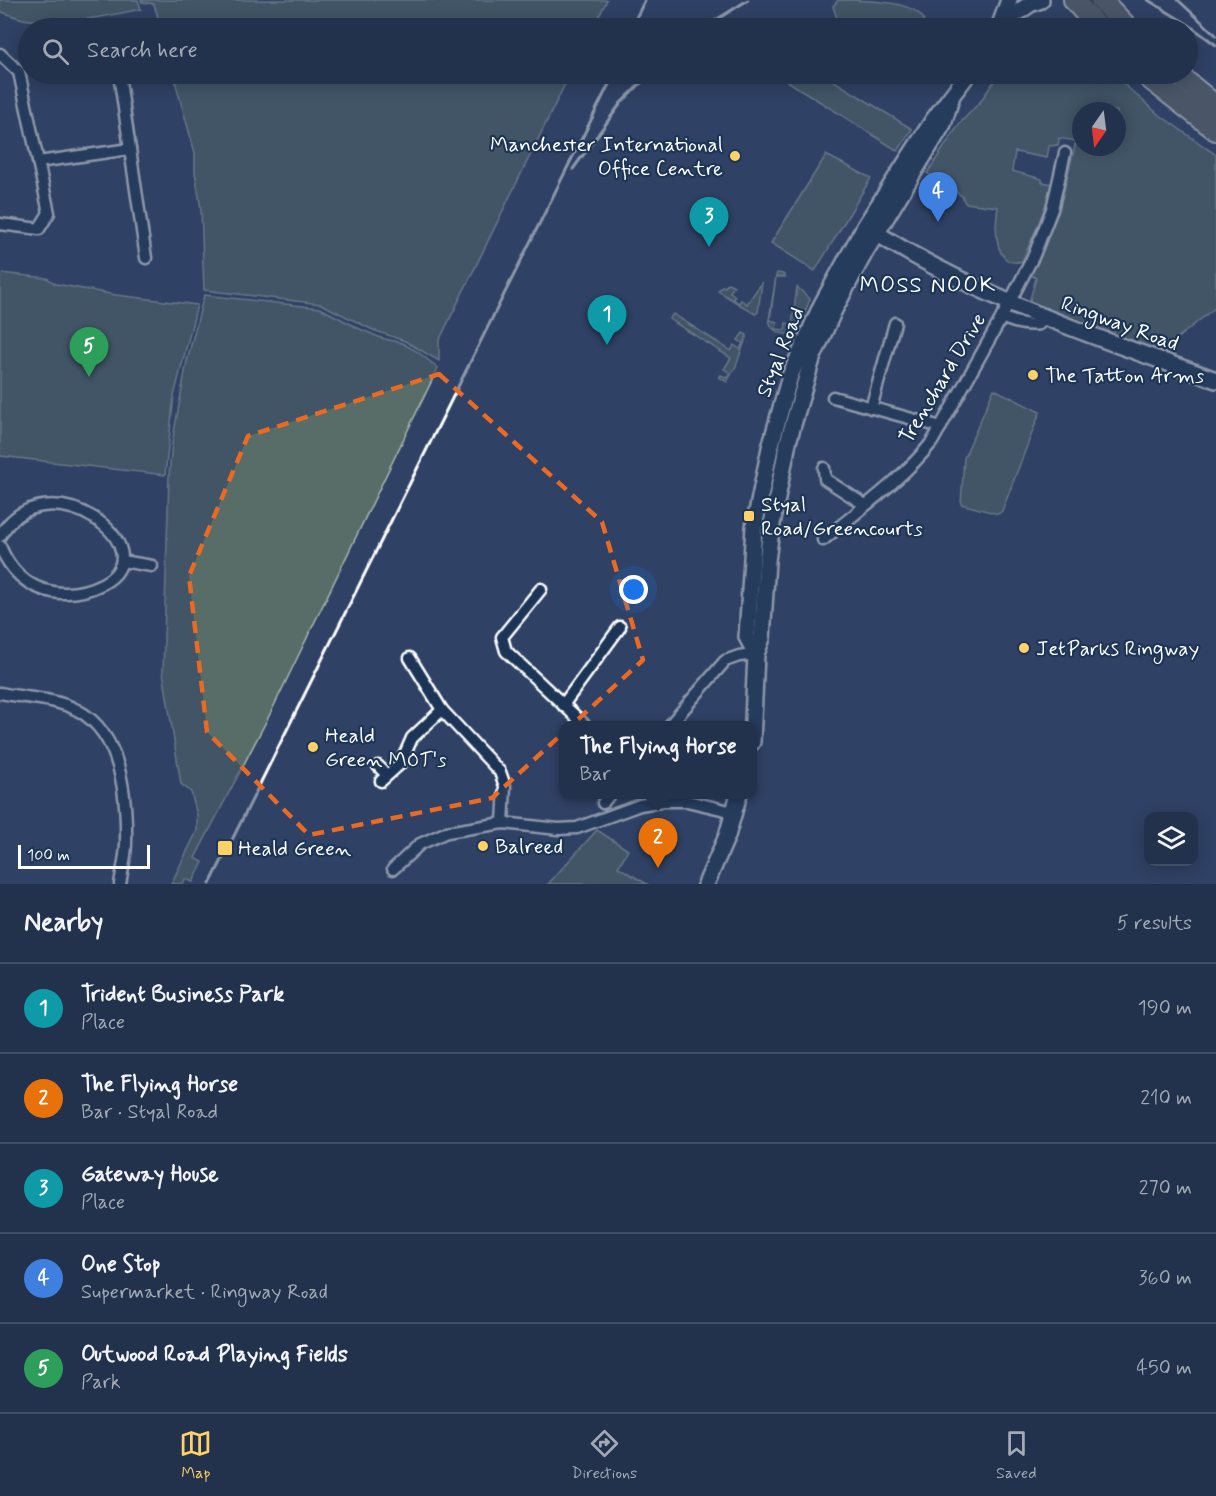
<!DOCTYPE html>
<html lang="en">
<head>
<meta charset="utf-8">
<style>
  body { margin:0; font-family:Mynerve,sans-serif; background:#2f3e56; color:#f1f3f6 }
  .controls { position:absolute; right:18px; bottom:18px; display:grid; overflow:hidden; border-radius:12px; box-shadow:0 3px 15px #0003 }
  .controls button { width:54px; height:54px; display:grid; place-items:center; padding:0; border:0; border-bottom:2px solid #404d64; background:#23324c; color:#f1f3f6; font:30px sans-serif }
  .compass { position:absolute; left:1072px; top:102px; width:54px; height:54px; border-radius:50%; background:#23324c; box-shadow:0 3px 15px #0003; rotate:194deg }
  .scale { position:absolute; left:18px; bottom:15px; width:132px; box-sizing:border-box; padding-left:6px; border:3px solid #fff; border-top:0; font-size:16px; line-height:21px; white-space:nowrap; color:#fff; -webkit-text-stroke:4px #1d3557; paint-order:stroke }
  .you { position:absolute; left:634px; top:590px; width:21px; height:21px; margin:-15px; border:4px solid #fff; border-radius:50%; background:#1a73e8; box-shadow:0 0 0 9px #1a73e833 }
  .badge { display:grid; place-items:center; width:39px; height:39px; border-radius:50%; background:#ffd166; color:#fff; font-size:20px; font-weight:700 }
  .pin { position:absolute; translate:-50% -50px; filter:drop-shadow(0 2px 3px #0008) }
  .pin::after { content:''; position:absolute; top:32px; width:21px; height:18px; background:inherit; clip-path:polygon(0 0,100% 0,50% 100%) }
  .popup { position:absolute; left:559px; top:721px; width:198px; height:78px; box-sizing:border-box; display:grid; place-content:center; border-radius:12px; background:#23324c; filter:drop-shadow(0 2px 4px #0005); font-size:20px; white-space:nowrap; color:#a3aab5 }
  .popup b { font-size:22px; color:#f1f3f6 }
  .popup::after { content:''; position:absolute; left:50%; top:100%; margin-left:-12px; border:12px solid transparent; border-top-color:#23324c }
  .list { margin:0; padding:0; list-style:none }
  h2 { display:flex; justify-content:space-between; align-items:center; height:78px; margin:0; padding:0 24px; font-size:26px }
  h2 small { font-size:20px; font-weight:400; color:#a3aab5 }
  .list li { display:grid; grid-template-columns:39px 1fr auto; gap:18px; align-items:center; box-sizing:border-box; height:90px; padding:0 24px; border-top:2px solid #404d64 }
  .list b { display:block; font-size:22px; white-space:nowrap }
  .list p { margin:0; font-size:20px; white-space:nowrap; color:#a3aab5 }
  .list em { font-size:20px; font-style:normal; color:#a3aab5 }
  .icon { flex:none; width:33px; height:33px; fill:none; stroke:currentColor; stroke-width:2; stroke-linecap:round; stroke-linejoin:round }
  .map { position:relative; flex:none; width:1216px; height:884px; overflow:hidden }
  .search { position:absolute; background:#23324c; box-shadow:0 3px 15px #0003; left:18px; right:18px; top:18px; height:66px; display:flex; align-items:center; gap:15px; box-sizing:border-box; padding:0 21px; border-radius:33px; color:#a3aab5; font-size:22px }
  .sheet { height:528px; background:#23324c }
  nav { display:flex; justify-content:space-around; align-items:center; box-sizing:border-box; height:84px; border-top:2px solid #404d64; background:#23324c; font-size:16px; color:#a3aab5 }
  nav a { display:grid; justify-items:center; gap:3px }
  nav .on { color:#ffd166 }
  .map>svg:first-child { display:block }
  .green { fill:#596d68; stroke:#acb6b4; stroke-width:1.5; fill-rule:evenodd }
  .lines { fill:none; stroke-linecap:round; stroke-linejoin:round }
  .street-casing { stroke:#fff; stroke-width:15 }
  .secondary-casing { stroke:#fff; stroke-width:20 }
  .highway-casing { stroke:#fff; stroke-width:24 }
  .street { stroke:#1d3557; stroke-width:10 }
  .secondary { stroke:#1d3557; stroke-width:15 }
  .highway { stroke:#6b706d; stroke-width:20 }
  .rail { stroke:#fff; stroke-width:3 }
  .marked { fill:none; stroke:#ea6a24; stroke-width:4.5; stroke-dasharray:12 8; stroke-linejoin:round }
  .poi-dot { fill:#ffd166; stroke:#1d3557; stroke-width:2 }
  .labels { text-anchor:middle; stroke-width:4.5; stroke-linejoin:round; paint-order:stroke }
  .poi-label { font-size:21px; fill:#fff; stroke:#1d3557; text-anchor:start }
  .street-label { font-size:21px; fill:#fff; stroke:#1d3557 }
  .neighbourhood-label { font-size:22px; letter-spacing:1.5px; fill:#fff; stroke:#1d3557 }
</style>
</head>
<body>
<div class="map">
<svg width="1216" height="884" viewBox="0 0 1216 884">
  <rect width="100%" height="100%" fill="#2f4265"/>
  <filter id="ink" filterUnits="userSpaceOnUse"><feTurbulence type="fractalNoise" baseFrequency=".0167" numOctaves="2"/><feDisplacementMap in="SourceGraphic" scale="12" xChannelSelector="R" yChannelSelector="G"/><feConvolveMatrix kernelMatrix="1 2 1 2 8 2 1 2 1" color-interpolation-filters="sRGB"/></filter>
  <g filter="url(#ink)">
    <g class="green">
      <path d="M0,0H138L141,9C103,17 61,26 23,19C15,17 7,14 0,11Z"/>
      <path d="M141,0H607L593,28H161L154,4L142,2Z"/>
      <path d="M838,0C862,0 918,0 924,21L911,28H846L836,16L833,6Z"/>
      <path d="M173,74H570L439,341V361L405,341L373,330L321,304L204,290L201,209L195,172V153Z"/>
      <path d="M776,74H823L912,129L898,151Z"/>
      <path d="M999,74H1112L1157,113L1216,155V307L1170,344L1166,355L1093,329L1029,303L1036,278L1031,275L1059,211L1076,141L1059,138L1058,145L1049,146L1047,158L1015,152L1012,171L1042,179V182L1053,184L1039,223L1022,261C993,270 995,224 998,207L965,203L962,196L927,173L960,123L980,102ZM1081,111H1117V147H1081Z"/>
      <path d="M826,155L871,178L815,271L771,243Z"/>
      <path d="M0,273L47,278L56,284L116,295L197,305L174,396L165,475L0,456Z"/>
      <path d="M777,273L783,274L785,277H776L770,320L777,322L776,329L785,330L786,323L792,324L797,287L810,299L796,334C784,335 772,334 769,320L776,276Z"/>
      <path d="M762,282L758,312L755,314L718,291L722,286L725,287L728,283L734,286L730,292L735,296L733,299L739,303L741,300L747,304Z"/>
      <path d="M204,295L320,308L360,329L381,338L402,343L418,352L438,368L271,712L195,858L203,862L193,882L185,879L183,884H171L197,831V815L191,792L181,784L163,672L169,476L172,443L187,361Z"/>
      <path d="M673,314L731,351L734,345L740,349L743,343L738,340L743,333L747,335L736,366L727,382L719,377L721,375L727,378L730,373L724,369L731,358L669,319Z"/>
      <path d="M994,389L1040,412L1002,511L998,514L961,504L964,458Z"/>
      <path d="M597,830L628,850L618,867L647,884H548Z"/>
    </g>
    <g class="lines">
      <defs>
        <g id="street">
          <path d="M0,54L19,72L49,213L39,229L0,224"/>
          <path d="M119,74L146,258"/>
          <path d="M38,162L130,149"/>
          <path d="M1002,317C1014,323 1025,326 1039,324L1043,317"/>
          <path d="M833,397L941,427"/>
          <path d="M871,408L895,323"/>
          <path d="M824,468L825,479L865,505"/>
          <path d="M0,536C45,458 170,549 102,584C86,592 70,595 53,592C27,588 9,569 0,546"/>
          <path d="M823,540C859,510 903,479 932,442L1002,317L1034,255L1052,209L1065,153"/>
          <path d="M122,561L152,566"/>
          <path d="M541,589L502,637L506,651L586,726"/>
          <path d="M410,658L442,710L500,772L505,786L503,823"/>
          <path d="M0,693C24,698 55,698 77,710C122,733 127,798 126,843C126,856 122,871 120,884"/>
          <path d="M563,705L620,627"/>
          <path d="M669,726L725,661L739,656L756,654"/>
          <path d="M378,766L387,775"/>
          <path d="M381,781L401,763L412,738L442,710"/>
          <path d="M603,803L610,794"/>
          <path d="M393,869L420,844L447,832L503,823L558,829L577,828L640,805L663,801H687L734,812"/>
        </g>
        <g id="secondary">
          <path d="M1089,5L1112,28"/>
          <path d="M1000,25L1030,4L1041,0"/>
          <path d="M1000,25L1009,0"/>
          <path d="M870,229C977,298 1097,338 1216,380"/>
          <path d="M756,654L747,637L754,527L770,448L790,376L822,304L865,226L934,119L968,74"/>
          <path d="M752,742L756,654L762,638L767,561L771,529L788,442L812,359L834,310L865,252L943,124L951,99"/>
          <path d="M706,884L727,836L739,794"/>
        </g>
        <g id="highway">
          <path d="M1074,0L1098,28"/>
          <path d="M1101,0L1128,28"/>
          <path d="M1144,74L1216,130"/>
          <path d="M1177,74L1216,106"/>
        </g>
      </defs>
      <use href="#street" class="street-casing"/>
      <use href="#secondary" class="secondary-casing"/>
      <use href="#highway" class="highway-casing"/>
      <use href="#street" class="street"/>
      <use href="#secondary" class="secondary"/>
      <use href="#highway" class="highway"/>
      <g class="rail">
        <path d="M1148,0L1189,25L1216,45"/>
        <path d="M1178,0L1216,35"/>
        <path d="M631,28L645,0"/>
        <path d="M703,28L748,0"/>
        <path d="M573,169L621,103L650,74"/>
        <path d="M210,884L614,74"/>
      </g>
    </g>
  </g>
  <path d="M0 0H1216V884H0ZM439,374L602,522L643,660L492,798L309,835L207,732L189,576L248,436Z" fill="#2f4265" fill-opacity=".55" fill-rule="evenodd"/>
  <path class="marked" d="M439,374L602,522L643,660L492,798L309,835L207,732L189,576L248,436Z"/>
  <g class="poi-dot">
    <circle cx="735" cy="156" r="6"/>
    <circle cx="1033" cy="375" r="6"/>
    <rect x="743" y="510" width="12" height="12" rx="3"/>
    <circle cx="1024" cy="648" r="6"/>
    <circle cx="313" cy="747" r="6"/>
    <circle cx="483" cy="846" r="6"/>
    <rect x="217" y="840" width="16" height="16" rx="3"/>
  </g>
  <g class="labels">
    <g class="poi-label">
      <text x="723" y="151" text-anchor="end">Manchester International<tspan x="723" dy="24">Office Centre</tspan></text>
      <text x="1045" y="382">The Tatton Arms</text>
      <text x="761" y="511">Styal<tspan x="761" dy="24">Road/Greencourts</tspan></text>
      <text x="1036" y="655">JetParks Ringway</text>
      <text x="325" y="742">Heald<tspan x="325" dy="24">Green MOT's</tspan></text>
      <text x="495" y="853">Balreed</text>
      <text x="238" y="855">Heald Green</text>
    </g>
    <g class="street-label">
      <text transform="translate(1120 323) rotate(20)" y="7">Ringway Road</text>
      <text transform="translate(780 352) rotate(-68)" y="7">Styal Road</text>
      <text transform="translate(942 378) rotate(-59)" y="7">Trenchard Drive</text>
    </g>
    <g class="neighbourhood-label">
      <text x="928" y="292">MOSS NOOK</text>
    </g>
  </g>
</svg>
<div class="controls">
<button><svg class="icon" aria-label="layers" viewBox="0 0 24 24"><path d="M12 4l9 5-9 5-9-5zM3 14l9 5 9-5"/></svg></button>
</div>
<svg class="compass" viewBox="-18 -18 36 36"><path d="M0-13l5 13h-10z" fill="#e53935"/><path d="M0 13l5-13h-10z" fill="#a3aab5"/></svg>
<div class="scale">100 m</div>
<div class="you"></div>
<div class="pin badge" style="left:607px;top:345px;background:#0f9aa8">1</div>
<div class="pin badge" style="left:658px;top:868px;background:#e8710a">2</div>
<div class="popup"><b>The Flying Horse</b>Bar</div>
<div class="pin badge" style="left:709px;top:247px;background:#0f9aa8">3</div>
<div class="pin badge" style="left:938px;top:222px;background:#3f7fe0">4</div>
<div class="pin badge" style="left:89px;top:377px;background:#2e9e5b">5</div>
<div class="search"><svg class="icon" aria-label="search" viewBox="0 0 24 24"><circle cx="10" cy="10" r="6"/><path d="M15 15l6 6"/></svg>Search here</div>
</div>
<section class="sheet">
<h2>Nearby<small>5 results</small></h2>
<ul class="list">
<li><span class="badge" style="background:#0f9aa8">1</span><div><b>Trident Business Park</b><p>Place</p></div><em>190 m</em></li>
<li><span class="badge" style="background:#e8710a">2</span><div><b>The Flying Horse</b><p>Bar · Styal Road</p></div><em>210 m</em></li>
<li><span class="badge" style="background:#0f9aa8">3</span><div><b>Gateway House</b><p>Place</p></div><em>270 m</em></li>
<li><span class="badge" style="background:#3f7fe0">4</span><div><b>One Stop</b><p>Supermarket · Ringway Road</p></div><em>360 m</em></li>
<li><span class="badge" style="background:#2e9e5b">5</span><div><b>Outwood Road Playing Fields</b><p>Park</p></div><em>450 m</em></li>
</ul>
</section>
<nav>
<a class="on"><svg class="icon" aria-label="map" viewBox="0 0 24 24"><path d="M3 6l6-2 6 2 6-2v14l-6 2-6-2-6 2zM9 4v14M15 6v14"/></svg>Map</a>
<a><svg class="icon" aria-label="directions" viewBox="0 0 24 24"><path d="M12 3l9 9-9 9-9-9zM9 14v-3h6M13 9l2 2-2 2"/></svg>Directions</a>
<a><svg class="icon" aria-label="saved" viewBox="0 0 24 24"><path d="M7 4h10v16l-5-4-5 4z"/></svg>Saved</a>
</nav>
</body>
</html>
